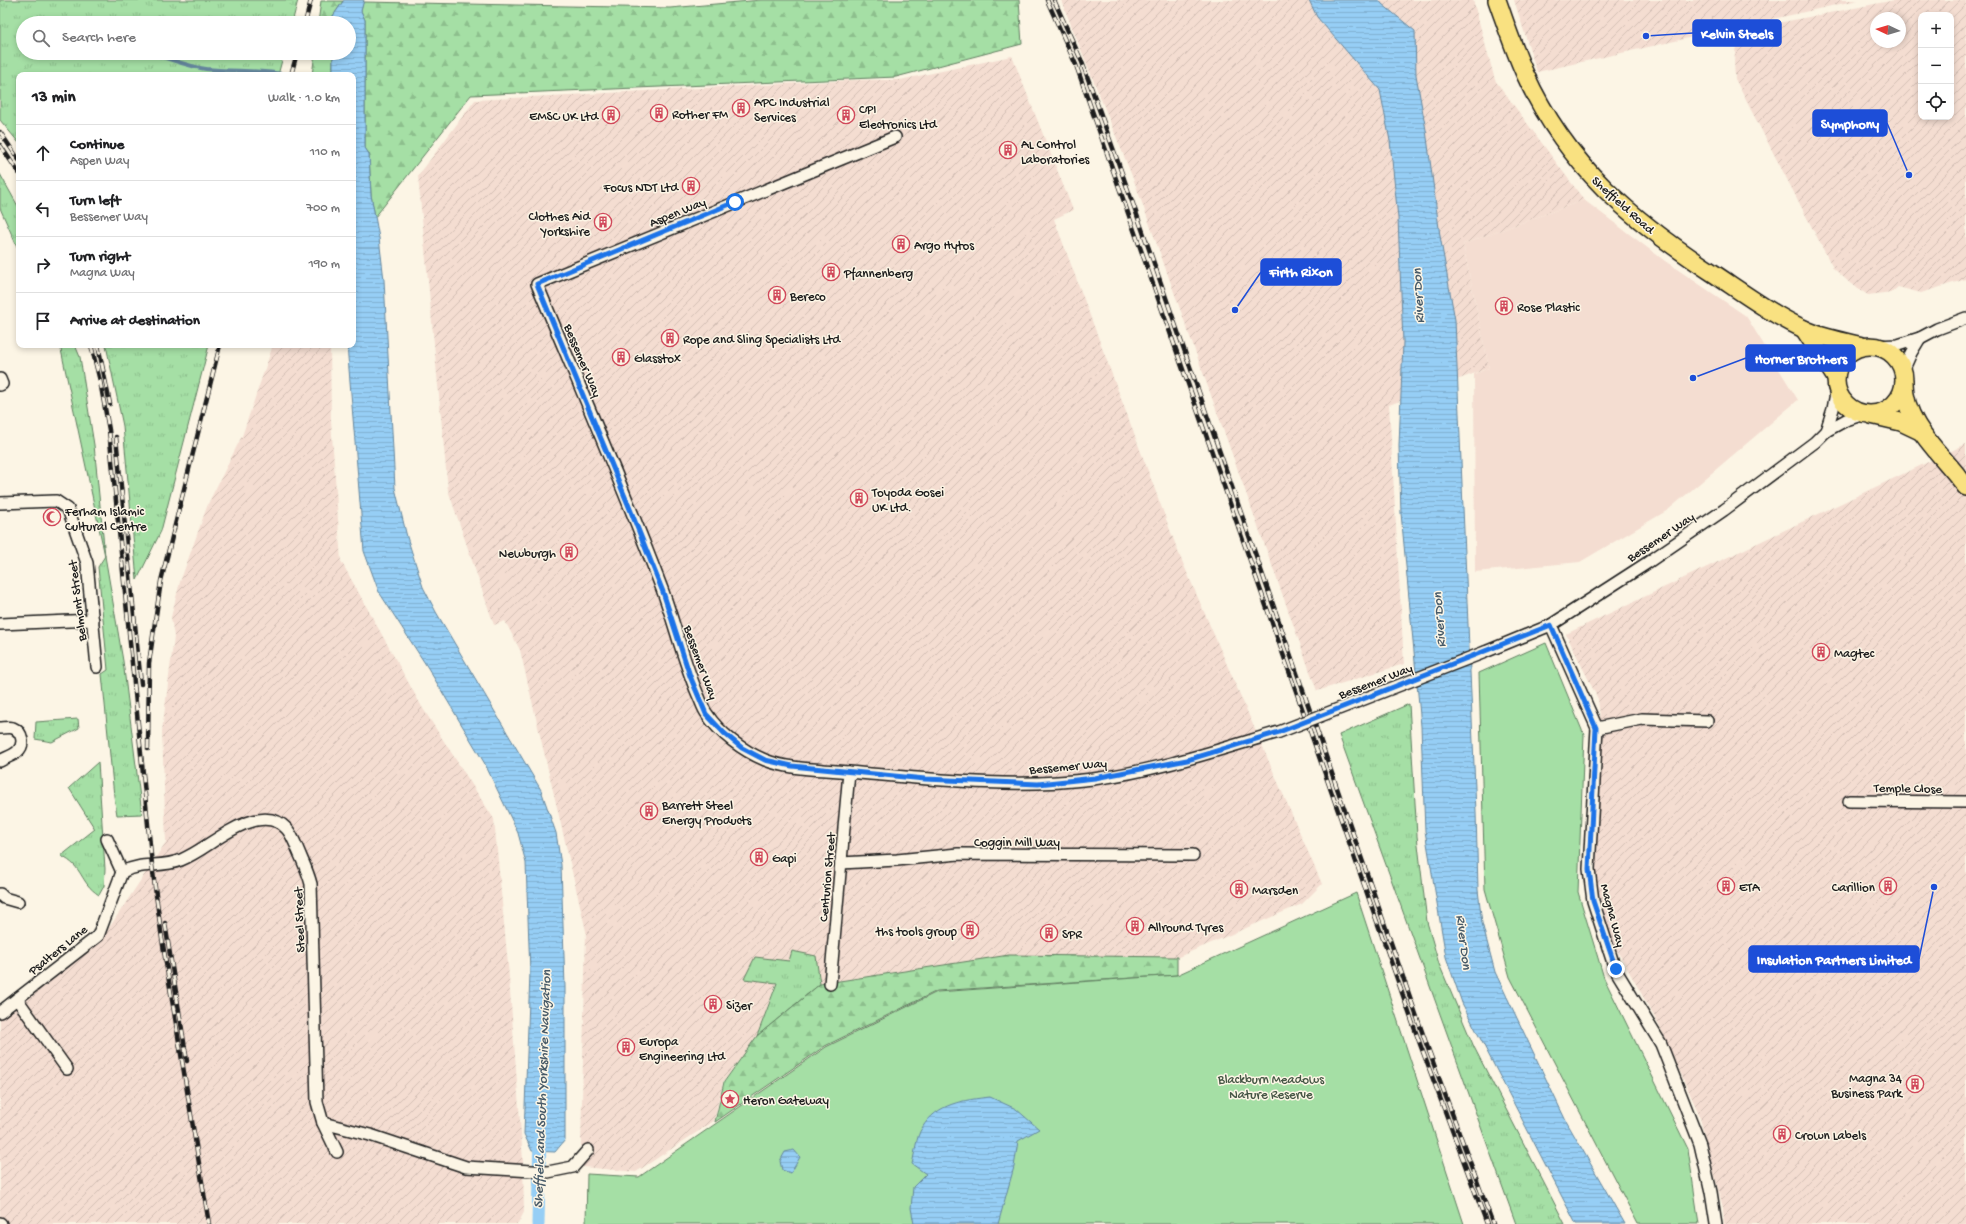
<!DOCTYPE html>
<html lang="en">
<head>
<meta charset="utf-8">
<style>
  body { margin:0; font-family:"Gochi Hand",sans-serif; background:#f6f6f6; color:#202124 }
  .controls { position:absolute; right:12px; top:12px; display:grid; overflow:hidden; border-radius:8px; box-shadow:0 2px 6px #0003 }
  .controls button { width:36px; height:36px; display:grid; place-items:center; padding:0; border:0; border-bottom:1px solid #e0e0e0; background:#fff; color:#202124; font:20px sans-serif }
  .compass { position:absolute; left:1870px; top:12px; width:36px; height:36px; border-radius:50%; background:#fff; box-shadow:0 2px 6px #0003; rotate:274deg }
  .stop { position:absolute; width:12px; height:12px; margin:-9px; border:3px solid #1a73e8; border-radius:50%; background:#fff }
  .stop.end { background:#1a73e8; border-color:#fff; box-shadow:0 1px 4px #0008 }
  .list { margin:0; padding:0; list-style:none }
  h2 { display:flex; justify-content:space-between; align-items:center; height:52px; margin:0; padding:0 16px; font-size:17px }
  h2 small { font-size:13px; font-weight:400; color:#757577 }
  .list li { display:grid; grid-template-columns:26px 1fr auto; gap:12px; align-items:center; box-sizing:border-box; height:56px; padding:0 16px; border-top:1px solid #e0e0e0 }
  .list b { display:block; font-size:15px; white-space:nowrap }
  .list p { margin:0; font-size:13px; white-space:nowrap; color:#757577 }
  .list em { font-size:13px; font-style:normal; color:#757577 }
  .icon { flex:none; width:22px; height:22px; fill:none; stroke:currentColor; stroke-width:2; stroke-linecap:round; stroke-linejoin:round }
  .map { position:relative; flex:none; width:1966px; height:1224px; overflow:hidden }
  .search { position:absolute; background:#fff; box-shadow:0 2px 6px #0003; left:16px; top:16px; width:340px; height:44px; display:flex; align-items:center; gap:10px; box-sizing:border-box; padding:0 14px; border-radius:22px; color:#757577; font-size:15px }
  .panel { position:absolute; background:#fff; box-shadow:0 2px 6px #0003; left:16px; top:72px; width:340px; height:276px; border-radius:8px }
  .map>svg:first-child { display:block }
  .built { fill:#f4ddd1 }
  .industrial { fill:url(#industrial-furrows); fill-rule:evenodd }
  .grass { fill:url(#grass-tufts); stroke:#607e60 }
  .forest { fill:url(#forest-firs); stroke:#607e60 }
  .park { fill:#a5dfa5; stroke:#607e60 }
  .water { fill:url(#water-rules); stroke:#65879e }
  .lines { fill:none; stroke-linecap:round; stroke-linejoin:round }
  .stream { stroke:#65879e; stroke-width:4 }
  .canal { stroke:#96cef5; stroke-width:13 }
  .street-casing { stroke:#1c1c1c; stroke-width:14 }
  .primary-casing { stroke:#1c1c1c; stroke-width:20 }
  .street { stroke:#fcf5e5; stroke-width:11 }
  .primary { stroke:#f9e181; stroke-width:17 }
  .rail-casing { stroke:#1c1c1c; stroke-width:4.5 }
  .rail { stroke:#fcf5e5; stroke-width:3; stroke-dasharray:9; stroke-linecap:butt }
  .street-bridge-casing { stroke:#1c1c1c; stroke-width:14; stroke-linecap:butt }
  .street-bridge { stroke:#fcf5e5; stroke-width:11 }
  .route { stroke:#1a73e8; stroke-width:5 }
  .labels { text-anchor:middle; stroke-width:3; stroke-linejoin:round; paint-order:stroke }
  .poi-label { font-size:13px; fill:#1c1c1c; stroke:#fcf5e5; text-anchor:start }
  .street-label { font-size:13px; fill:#1c1c1c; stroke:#fcf5e5 }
  .park-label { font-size:13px; fill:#455645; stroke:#fcf5e5 }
  .water-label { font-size:14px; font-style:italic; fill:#475a68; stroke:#fcf5e5 }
  .leader { fill:none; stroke:#1d4ed8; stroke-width:1.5 }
  .callout-dot { fill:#1d4ed8; stroke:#fcf5e5; stroke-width:1.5 }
  .callout { fill:#1d4ed8; stroke:#1d4ed8; stroke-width:1.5 }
  .callout-label { font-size:14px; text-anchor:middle; font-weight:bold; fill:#fff }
</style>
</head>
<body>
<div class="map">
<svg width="1966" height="1224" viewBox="0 0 1966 1224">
  <defs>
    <pattern id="industrial-furrows" width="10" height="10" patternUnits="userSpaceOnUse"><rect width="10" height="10" fill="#f4ddd1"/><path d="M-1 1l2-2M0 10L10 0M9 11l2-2" fill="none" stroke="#d1bdb3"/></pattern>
    <pattern id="grass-tufts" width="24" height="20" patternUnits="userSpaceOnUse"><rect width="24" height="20" fill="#a5dfa5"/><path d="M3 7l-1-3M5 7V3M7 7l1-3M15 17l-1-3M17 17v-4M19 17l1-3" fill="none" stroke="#8dbf8d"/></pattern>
    <pattern id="forest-firs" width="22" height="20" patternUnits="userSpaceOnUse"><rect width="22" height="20" fill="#a5dfa5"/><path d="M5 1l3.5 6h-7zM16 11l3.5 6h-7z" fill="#8dbf8d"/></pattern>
    <pattern id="water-rules" width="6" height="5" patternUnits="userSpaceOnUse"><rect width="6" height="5" fill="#96cef5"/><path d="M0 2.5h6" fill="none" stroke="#81b0d1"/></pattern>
  </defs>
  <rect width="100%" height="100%" fill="#fcf5e5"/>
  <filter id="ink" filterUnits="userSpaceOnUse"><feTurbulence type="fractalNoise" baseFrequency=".025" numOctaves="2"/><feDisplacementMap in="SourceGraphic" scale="8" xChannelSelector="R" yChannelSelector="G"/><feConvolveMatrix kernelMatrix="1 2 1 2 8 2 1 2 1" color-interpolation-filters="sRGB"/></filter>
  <g filter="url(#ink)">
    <path class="built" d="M1584,200L1665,261L1746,316L1798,400L1668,510L1580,562L1475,572L1474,374L1489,368L1463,244Z"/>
    <g class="industrial">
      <path d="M1061,0H1473L1495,80L1584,200L1463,244L1489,368L1389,405L1404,664L1317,691L1136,186Z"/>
      <path d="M1514,0H1858L1537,72Z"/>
      <path d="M1895,0H1966V279L1921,293L1898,287L1892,292L1868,295L1851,284L1833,268L1735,79L1734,61L1737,39L1741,32L1747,29ZM1921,15H1951V117H1921ZM1876,18H1900V42H1876Z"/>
      <path d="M1012,56L1073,210L1054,219L1179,554L1322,884L1302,904L1176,958H1007L822,983H776L757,1036L723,1082L714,1121L636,1172L583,1167L581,1144L586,931L520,650L505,621L494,625L448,490L418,176L475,100L856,80H900Z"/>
      <path d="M273,345H330L331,421L341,561L422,707L494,819L508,965L523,1160L524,1212L518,1224H0V1017L105,934L166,842L162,731L174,637L171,617L180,582L208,504L242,436Z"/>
      <path d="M1966,444V1224H1724L1723,1208L1699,1114L1659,1025L1609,936L1595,876L1602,734L1598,699L1566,634Z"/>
    </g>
    <g class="grass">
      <path d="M0,0H298L292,23H23V53H284L278,75H19V143L0,120Z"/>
      <path d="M0,174L19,208V251L0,208Z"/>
      <path d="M60,345H75L80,357L94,445L105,556L123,661L142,814L117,815L114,796L102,674L108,670L98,567L105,556Z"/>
      <path d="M106,345H209L161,531L137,580L123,426Z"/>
      <path d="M1409,704L1417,836L1427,922L1439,964L1474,1047L1565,1224H1516L1339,735Z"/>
      <path d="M78,719L79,728L52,742L35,739L36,722Z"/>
      <path d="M98,762L105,869L104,886L99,895C79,882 84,867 61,856L95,829L69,788Z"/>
      <path d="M792,951L816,956L820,984L757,1036L777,983L744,979L755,957L789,961Z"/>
    </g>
    <g class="forest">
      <path d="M761,0H1019L1022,44L896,77L471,95L375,217L371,195L369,154L365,148V20L361,11L363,2L670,8Z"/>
      <path d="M321,1H343L333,16V23H318Z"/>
      <path d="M315,53H333V75H312Z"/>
      <path d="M1009,955L1177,957V975L937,991L825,1046L715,1122L724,1082L757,1036L820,984Z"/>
    </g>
    <g class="park">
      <path d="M1546,643L1584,735L1578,892L1604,978L1688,1149L1699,1224H1638L1510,977L1485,889L1479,673Z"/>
      <path d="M1356,893L1464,1224H586L587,1174L639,1177L826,1047L937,992L1177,975Z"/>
    </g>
    <g class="water">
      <path d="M344,0H364L361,11L365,20V148L369,154L371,195L379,238L384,280L395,488L407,537L423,587L436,612L541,790L556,833L561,865L565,987V1140L555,1152L532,1151L524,1134L530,973L526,863L518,833L485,764L428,668L379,592L364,551L347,345H353V75H333V53H349V23H333V16Z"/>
      <path d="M1309,0H1379L1382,4L1415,31L1416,75L1426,130L1440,236L1455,320L1476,812L1478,890L1482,923L1495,972L1566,1121L1625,1224H1576L1462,1003L1446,957L1425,831L1421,726L1401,513L1399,446L1403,342L1398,218L1390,141L1380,90L1317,17Z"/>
      <path d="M990,1097L1016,1109L1039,1129L1018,1141L1014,1167L998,1224H914L911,1208L913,1187L926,1174L912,1164C915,1153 916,1137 922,1128C937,1103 964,1100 990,1097Z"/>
      <path d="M794,1150L800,1157L791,1173L782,1170L780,1161L785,1152Z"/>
    </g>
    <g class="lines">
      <path class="stream" d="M149,53C168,58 186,66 206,69C233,72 260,69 287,75"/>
      <path class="canal" d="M538,1224L540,1134"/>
      <defs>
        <g id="street">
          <path d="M895,137L537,284C579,385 623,486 662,589C675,624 683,661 698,695C701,701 703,709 707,714C719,733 743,751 765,760C790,770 822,769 849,772C930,779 1012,789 1093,779C1156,771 1218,750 1279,732"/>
          <path d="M1920,338L1937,329L1966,318"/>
          <path d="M1873,346L1898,345L1920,338L1911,353L1903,371"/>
          <path d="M0,379L2,384L0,385"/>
          <path d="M1837,388L1833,409L1826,431L1846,420L1864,414"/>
          <path d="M0,503L56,501L68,509L87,563L97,667"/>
          <path d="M0,624L93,620"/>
          <path d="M1551,625L1597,728L1589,869L1593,901L1615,969L1661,1044L1700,1144L1711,1192L1716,1224"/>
          <path d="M1485,652L1551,625L1647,563L1724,510L1815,442L1826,431"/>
          <path d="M0,728C4,728 9,727 13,728C23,732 25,745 17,752C12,756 5,758 0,761"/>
          <path d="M1597,728L1642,719L1707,721"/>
          <path d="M1849,801L1966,802"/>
          <path d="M107,839L122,872"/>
          <path d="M841,863L897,860L958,854L1193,855"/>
          <path d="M122,872C141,862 161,868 181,860C198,853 212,841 228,832C245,822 271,811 287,829C292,835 295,843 298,850C303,862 308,872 311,884L317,1102L323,1123L337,1152"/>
          <path d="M0,894L4,898L18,902"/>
          <path d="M830,984L849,772"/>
          <path d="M17,999L67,1069"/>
          <path d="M0,1012L98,936L122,872"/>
          <path d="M323,1123L370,1135L466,1167L548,1172L573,1167L588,1150"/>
          <path d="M0,1223L1,1224"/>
        </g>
        <g id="primary">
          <path d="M1497,0C1506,25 1514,50 1525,74C1567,167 1633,221 1716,275C1743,293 1775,316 1804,329C1822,338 1843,341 1862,346"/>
          <path d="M1804,329L1836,378"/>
          <circle cx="1870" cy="380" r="34"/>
          <path d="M1904,383C1904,426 1944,455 1966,487"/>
          <path d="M1871,415L1901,422L1920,431"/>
        </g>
      </defs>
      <use href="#street" class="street-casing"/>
      <use href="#primary" class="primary-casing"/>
      <use href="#street" class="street"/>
      <use href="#primary" class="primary"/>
      <defs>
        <g id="rail">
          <path d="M1047,0L1076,65L1420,1044L1487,1224"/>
          <path d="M1054,0L1082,62L1142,229L1426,1043L1493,1224"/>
          <path d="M305,23L311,0"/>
          <path d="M291,75L297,53"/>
          <path d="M0,132L19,160"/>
          <path d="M0,145L19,173"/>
          <path d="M91,345L100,381L109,430L152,865L162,939L209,1224"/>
          <path d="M98,345L110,404"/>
          <path d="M116,437L141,684"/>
          <path d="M148,749L149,663L161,581L220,345"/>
          <path d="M165,923L187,1061"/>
        </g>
      </defs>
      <use href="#rail" class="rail-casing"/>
      <use href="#rail" class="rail"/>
      <defs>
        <path id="street-bridge" d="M1279,732L1485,652"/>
      </defs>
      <use href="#street-bridge" class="street-bridge-casing"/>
      <use href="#street-bridge" class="street-bridge"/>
    </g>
  </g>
  <g class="lines" filter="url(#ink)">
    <path class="route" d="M735,202L537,284L630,509L663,592L690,676L706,714L724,733L742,748L765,760L792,766L925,779L1038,784L1095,778L1187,760L1279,732L1551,625L1596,728L1589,869L1593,901L1616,969"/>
  </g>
  <defs>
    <symbol id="building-ring" viewBox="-11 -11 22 22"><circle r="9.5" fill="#fcf5e5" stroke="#d1495b" stroke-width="1.5"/><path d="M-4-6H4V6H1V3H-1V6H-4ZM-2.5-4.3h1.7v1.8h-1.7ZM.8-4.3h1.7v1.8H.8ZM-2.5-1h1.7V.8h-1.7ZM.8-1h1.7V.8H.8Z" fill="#d1495b"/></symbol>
    <symbol id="mosque-ring" viewBox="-11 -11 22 22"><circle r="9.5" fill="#fcf5e5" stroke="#d1495b" stroke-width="1.5"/><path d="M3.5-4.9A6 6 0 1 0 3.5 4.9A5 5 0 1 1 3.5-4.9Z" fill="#d1495b"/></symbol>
    <symbol id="sight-ring" viewBox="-11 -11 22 22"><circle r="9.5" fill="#fcf5e5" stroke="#d1495b" stroke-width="1.5"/><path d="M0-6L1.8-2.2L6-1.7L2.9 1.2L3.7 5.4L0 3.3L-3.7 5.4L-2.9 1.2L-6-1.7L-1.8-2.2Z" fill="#d1495b"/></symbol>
  </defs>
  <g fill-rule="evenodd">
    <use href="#building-ring" x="731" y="98" width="20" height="20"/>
    <use href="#building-ring" x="649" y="103" width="20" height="20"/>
    <use href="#building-ring" x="601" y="105" width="20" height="20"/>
    <use href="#building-ring" x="836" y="105" width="20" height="20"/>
    <use href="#building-ring" x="998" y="140" width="20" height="20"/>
    <use href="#building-ring" x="681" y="176" width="20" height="20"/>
    <use href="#building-ring" x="593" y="212" width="20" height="20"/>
    <use href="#building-ring" x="891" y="234" width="20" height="20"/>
    <use href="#building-ring" x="821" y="262" width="20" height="20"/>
    <use href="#building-ring" x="767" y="285" width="20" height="20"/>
    <use href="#building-ring" x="1494" y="296" width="20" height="20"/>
    <use href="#building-ring" x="660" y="328" width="20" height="20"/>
    <use href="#building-ring" x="611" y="347" width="20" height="20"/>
    <use href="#building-ring" x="849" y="488" width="20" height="20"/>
    <use href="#mosque-ring" x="42" y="507" width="20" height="20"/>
    <use href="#building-ring" x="559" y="542" width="20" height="20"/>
    <use href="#building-ring" x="1811" y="642" width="20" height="20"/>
    <use href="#building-ring" x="639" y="801" width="20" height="20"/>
    <use href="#building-ring" x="749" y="847" width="20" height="20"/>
    <use href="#building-ring" x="1716" y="876" width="20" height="20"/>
    <use href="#building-ring" x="1878" y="876" width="20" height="20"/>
    <use href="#building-ring" x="1229" y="879" width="20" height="20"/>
    <use href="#building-ring" x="1125" y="916" width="20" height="20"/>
    <use href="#building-ring" x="960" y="920" width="20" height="20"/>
    <use href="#building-ring" x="1039" y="923" width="20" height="20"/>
    <use href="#building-ring" x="703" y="994" width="20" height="20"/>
    <use href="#building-ring" x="616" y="1037" width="20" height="20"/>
    <use href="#building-ring" x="1905" y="1074" width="20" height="20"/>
    <use href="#sight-ring" x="720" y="1089" width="20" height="20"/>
    <use href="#building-ring" x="1772" y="1124" width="20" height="20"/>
  </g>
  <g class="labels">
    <g class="poi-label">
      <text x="754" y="106">APC Industrial<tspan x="754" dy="15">Services</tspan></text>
      <text x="859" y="113">CPI<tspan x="859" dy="15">Electronics Ltd</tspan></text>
      <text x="672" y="118">Rother FM</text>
      <text x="598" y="120" text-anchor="end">EMSC UK Ltd</text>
      <text x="1021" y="148">AL Control<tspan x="1021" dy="15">Laboratories</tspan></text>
      <text x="678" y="191" text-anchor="end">Focus NDT Ltd</text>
      <text x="590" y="220" text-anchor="end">Clothes Aid<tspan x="590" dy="15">Yorkshire</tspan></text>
      <text x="914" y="249">Argo Hytos</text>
      <text x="844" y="277">Pfannenberg</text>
      <text x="790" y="300">Bereco</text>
      <text x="1517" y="311">Rose Plastic</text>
      <text x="683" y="343">Rope and Sling Specialists Ltd</text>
      <text x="634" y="362">Glasstox</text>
      <text x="872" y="496">Toyoda Gosei<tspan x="872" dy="15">UK Ltd.</tspan></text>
      <text x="65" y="515">Ferham Islamic<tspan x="65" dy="15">Cultural Centre</tspan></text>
      <text x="556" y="557" text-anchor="end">Newburgh</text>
      <text x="1834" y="657">Magtec</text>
      <text x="662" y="809">Barrett Steel<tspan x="662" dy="15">Energy Products</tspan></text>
      <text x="772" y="862">Gapi</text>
      <text x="1739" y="891">ETA</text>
      <text x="1875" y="891" text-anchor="end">Carillion</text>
      <text x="1252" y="894">Marsden</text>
      <text x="1148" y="931">Allround Tyres</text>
      <text x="957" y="935" text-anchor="end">ths tools group</text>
      <text x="1062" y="938">SPR</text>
      <text x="726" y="1009">Sizer</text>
      <text x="639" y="1045">Europa<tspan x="639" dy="15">Engineering Ltd</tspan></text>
      <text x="1902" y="1082" text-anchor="end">Magna 34<tspan x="1902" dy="15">Business Park</tspan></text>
      <text x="743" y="1104">Heron Gateway</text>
      <text x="1795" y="1139">Crown Labels</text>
    </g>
    <g class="street-label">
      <text transform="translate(1624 204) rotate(42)" y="5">Sheffield Road</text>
      <text transform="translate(677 211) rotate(-22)" y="5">Aspen Way</text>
      <text transform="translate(584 360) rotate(67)" y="5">Bessemer Way</text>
      <text transform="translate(1660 536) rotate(-34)" y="5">Bessemer Way</text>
      <text transform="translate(76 601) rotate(-97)" y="5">Belmont Street</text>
      <text transform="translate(702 662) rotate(70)" y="5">Bessemer Way</text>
      <text transform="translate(1375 680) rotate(-21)" y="5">Bessemer Way</text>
      <text transform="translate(1068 765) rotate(-5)" y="5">Bessemer Way</text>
      <text transform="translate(1908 787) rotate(1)" y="5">Temple Close</text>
      <text x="1017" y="846">Coggin Mill Way</text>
      <text transform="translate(826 877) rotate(-85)" y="5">Centurion Street</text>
      <text transform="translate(1614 915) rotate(75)" y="5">Magna Way</text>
      <text transform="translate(298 920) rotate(-92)" y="5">Steel Street</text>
      <text transform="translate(57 949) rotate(-39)" y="5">Psalters Lane</text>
    </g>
    <g class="park-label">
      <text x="1271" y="1083">Blackburn Meadows<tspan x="1271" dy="15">Nature Reserve</tspan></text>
    </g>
    <g class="water-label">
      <text transform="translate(1417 296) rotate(-93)" y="5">River Don</text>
      <text transform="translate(1438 620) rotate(-94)" y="5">River Don</text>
      <text transform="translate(1465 942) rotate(83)" y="5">River Don</text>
      <text transform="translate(541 1089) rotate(-88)" y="5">Sheffield and South Yorkshire Navigation</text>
    </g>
  </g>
  <path class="leader" d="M1646 36L1693 33M1909 175L1887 123M1235 310L1261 272M1693 378L1746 358M1934 887L1919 959"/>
  <g class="callout-dot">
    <circle cx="1646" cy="36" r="4"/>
    <circle cx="1909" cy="175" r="4"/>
    <circle cx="1235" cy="310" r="4"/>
    <circle cx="1693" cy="378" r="4"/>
    <circle cx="1934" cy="887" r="4"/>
  </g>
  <g class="callout">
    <rect x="1693" y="20" width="88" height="26" rx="4"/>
    <rect x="1813" y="110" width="74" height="26" rx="4"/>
    <rect x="1261" y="259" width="80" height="26" rx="4"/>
    <rect x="1746" y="345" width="109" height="26" rx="4"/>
    <rect x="1749" y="946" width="170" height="26" rx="4"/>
  </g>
  <g class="callout-label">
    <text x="1737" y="38">Kelvin Steels</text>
    <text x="1850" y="128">Symphony</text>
    <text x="1301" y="276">Firth Rixon</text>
    <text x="1801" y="363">Horner Brothers</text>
    <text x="1834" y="964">Insulation Partners Limited</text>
  </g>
</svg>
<div class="controls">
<button>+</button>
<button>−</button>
<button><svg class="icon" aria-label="locate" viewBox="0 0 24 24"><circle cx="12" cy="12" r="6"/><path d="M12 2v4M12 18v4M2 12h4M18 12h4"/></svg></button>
</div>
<svg class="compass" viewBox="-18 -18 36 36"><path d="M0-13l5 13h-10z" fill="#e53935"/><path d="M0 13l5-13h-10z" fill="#757577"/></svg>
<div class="stop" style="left:735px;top:202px"></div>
<div class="stop end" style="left:1616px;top:969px"></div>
<div class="search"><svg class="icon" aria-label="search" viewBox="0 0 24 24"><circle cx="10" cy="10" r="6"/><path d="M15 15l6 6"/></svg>Search here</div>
<section class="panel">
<h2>13 min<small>Walk · 1.0 km</small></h2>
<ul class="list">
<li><svg class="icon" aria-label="ahead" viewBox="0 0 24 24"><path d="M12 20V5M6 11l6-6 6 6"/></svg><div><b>Continue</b><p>Aspen Way</p></div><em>110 m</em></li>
<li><svg class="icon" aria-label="left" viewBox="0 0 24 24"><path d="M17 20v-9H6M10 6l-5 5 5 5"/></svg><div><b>Turn left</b><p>Bessemer Way</p></div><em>700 m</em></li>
<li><svg class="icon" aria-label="right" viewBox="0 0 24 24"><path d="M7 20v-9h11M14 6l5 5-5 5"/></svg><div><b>Turn right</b><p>Magna Way</p></div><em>190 m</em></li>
<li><svg class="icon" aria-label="arrive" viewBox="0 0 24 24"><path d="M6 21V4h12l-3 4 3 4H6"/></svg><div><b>Arrive at destination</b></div></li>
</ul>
</section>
</div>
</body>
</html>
